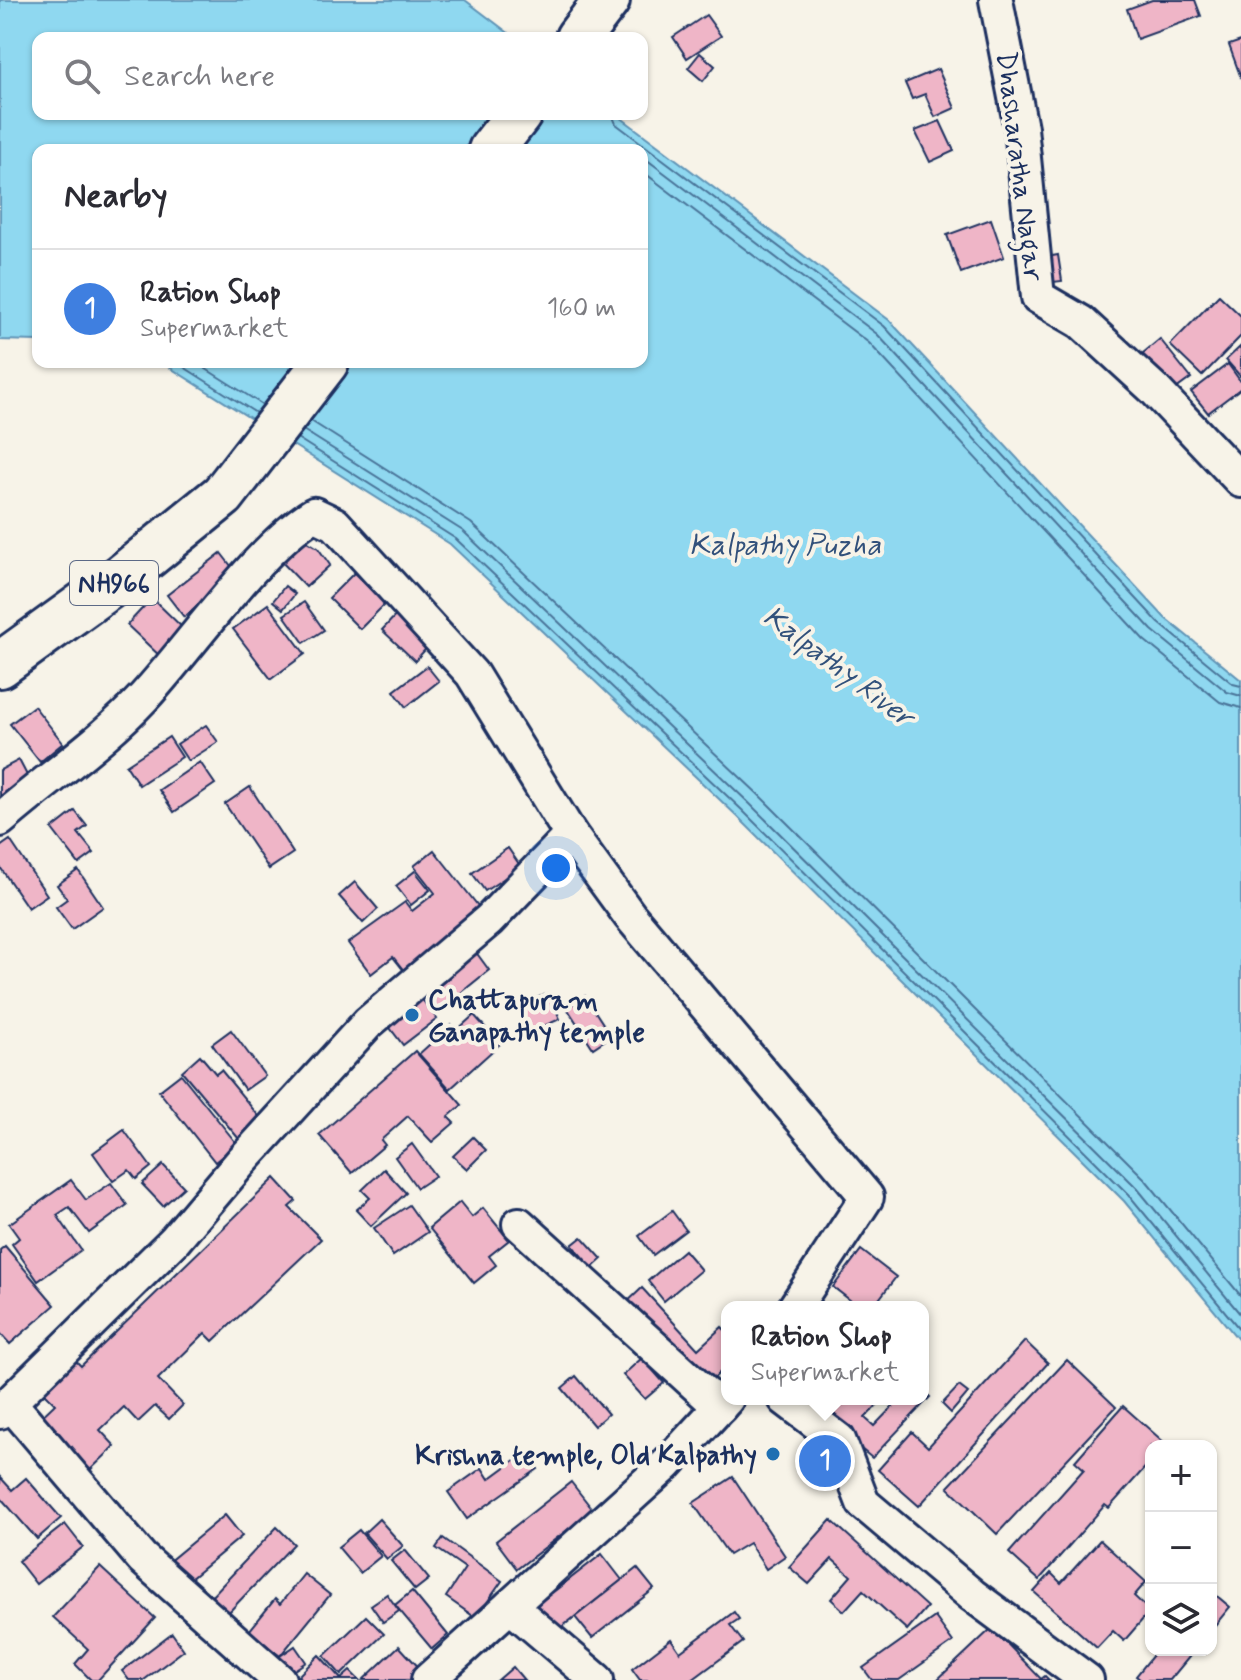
<!DOCTYPE html>
<html lang="en">
<head>
<meta charset="utf-8">
<style>
  body { margin:0; font-family:Mynerve,sans-serif; background:#f7f7f7; color:#2b2b33 }
  .controls { position:absolute; right:24px; bottom:24px; display:grid; overflow:hidden; border-radius:16px; box-shadow:0 2px 6px #0004 }
  .controls button { width:72px; height:72px; display:grid; place-items:center; padding:0; border:0; border-bottom:2px solid #e1e1e2; background:#fff; color:#2b2b33; font:40px sans-serif }
  .you { position:absolute; left:556px; top:868px; width:28px; height:28px; margin:-20px; border:6px solid #fff; border-radius:50%; background:#1a73e8; box-shadow:0 0 0 12px #1a73e833 }
  .badge { display:grid; place-items:center; width:52px; height:52px; border-radius:50%; background:#d93025; color:#fff; font-size:26px; font-weight:700 }
  .pin { position:absolute; translate:-50% -50%; border:4px solid #fff; box-shadow:0 2px 8px #0006 }
  .popup { position:absolute; left:721px; top:1301px; width:208px; height:104px; box-sizing:border-box; display:grid; place-content:center; border-radius:16px; background:#fff; filter:drop-shadow(0 2px 6px #0005); font-size:26px; white-space:nowrap; color:#7c7c81 }
  .popup b { font-size:30px; color:#2b2b33 }
  .popup::after { content:''; position:absolute; left:50%; top:100%; margin-left:-16px; border:16px solid transparent; border-top-color:#fff }
  .list { margin:0; padding:0; list-style:none }
  h2 { display:flex; justify-content:space-between; align-items:center; height:104px; margin:0; padding:0 32px; font-size:34px }
  h2 small { font-size:26px; font-weight:400; color:#7c7c81 }
  .list li { display:grid; grid-template-columns:52px 1fr auto; gap:24px; align-items:center; box-sizing:border-box; height:120px; padding:0 32px; border-top:2px solid #e1e1e2 }
  .list b { display:block; font-size:30px; white-space:nowrap }
  .list p { margin:0; font-size:26px; white-space:nowrap; color:#7c7c81 }
  .list em { font-size:26px; font-style:normal; color:#7c7c81 }
  .icon { flex:none; width:44px; height:44px; fill:none; stroke:currentColor; stroke-width:2; stroke-linecap:round; stroke-linejoin:round }
  .map { position:relative; flex:none; width:1241px; height:1680px; overflow:hidden }
  .search { position:absolute; background:#fff; box-shadow:0 2px 6px #0004; left:32px; top:32px; width:616px; height:88px; display:flex; align-items:center; gap:20px; box-sizing:border-box; padding:0 28px; border-radius:16px; color:#7c7c81; font-size:30px }
  .panel { position:absolute; background:#fff; box-shadow:0 2px 6px #0004; left:32px; top:144px; width:616px; height:224px; border-radius:16px }
  .map>svg:first-child { display:block }
  .water { fill:#8fd8f0; stroke:#6194b6; stroke-width:2 }
  .lines { fill:none; stroke-linecap:round; stroke-linejoin:round }
  .shore { stroke:#497398; stroke-width:2 }
  .building { fill:#efb5c7; stroke:#1b2f5e; stroke-width:2 }
  .minor-casing { stroke:#1b2f5e; stroke-width:38 }
  .highway-casing { stroke:#1b2f5e; stroke-width:50 }
  .minor { stroke:#f7f3e8; stroke-width:32 }
  .highway { stroke:#f7f3e8; stroke-width:44 }
  .poi-dot { fill:#1f6fb2; stroke:#f7f3e8; stroke-width:3 }
  .labels { text-anchor:middle; stroke-width:8; stroke-linejoin:round; paint-order:stroke }
  .shield { fill:#f7f3e8; stroke:#5d6a87; stroke-width:2 }
  .shield-label { font-size:26px; font-weight:bold; fill:#1b2f5e }
  .street-label { font-size:28px; fill:#1b2f5e; stroke:#f7f3e8 }
  .poi-label { font-size:28px; font-weight:bold; fill:#1b2f5e; stroke:#f7f3e8; text-anchor:start }
  .water-label { font-size:30px; font-style:italic; fill:#32517b; stroke:#f7f3e8 }
</style>
</head>
<body>
<div class="map">
<svg width="1241" height="1680" viewBox="0 0 1241 1680">
  <rect width="100%" height="100%" fill="#f7f3e8"/>
  <filter id="ink" filterUnits="userSpaceOnUse"><feTurbulence type="fractalNoise" baseFrequency=".0125" numOctaves="2"/><feDisplacementMap in="SourceGraphic" scale="16" xChannelSelector="R" yChannelSelector="G"/><feConvolveMatrix kernelMatrix="1 2 1 2 8 2 1 2 1" color-interpolation-filters="sRGB"/></filter>
  <g filter="url(#ink)">
    <path class="water" d="M0,0H465L515,38H38V114H616L889,320L1165,618L1241,680V1343L1124,1201L737,816L450,544L161,362H642V150H38V341L0,340Z"/>
    <g class="lines">
      <g class="shore">
        <path d="M612,114L616,124L884,326L1159,623L1233,684L1241,686"/>
        <path d="M642,156L877,334L1152,630L1227,692L1241,696"/>
        <path d="M642,171L869,343L1144,640L1220,702L1241,708"/>
        <path d="M176,362L256,413"/>
        <path d="M195,362L263,405"/>
        <path d="M311,421L471,523L758,794L1145,1179L1241,1296"/>
        <path d="M303,430L463,531L749,803L1137,1188L1241,1315"/>
        <path d="M297,438L456,539L742,810L1129,1195L1241,1331"/>
      </g>
    </g>
    <g class="building">
      <path d="M1152,0H1195L1201,16L1137,39L1127,9Z"/>
      <path d="M706,15L721,36L687,58L673,37Z"/>
      <path d="M1241,41V78L1229,45Z"/>
      <path d="M700,53L715,66L703,81L688,68Z"/>
      <path d="M938,69L955,108L935,117L925,94L912,99L905,83Z"/>
      <path d="M940,121L954,151L930,162L915,131Z"/>
      <path d="M991,219L1004,257L961,273L947,235Z"/>
      <path d="M1058,255L1062,281L1045,283L1041,258Z"/>
      <path d="M1219,295L1241,316V336L1202,376L1170,345Z"/>
      <path d="M1160,339L1191,378L1172,392L1142,354Z"/>
      <path d="M1241,346V377L1226,360Z"/>
      <path d="M1228,364L1241,382V388L1208,413L1191,392Z"/>
      <path d="M300,537L318,548L330,565L306,587L277,557Z"/>
      <path d="M221,553L238,575L184,617L167,595Z"/>
      <path d="M354,573L385,604L360,629L329,598Z"/>
      <path d="M285,586L295,594L283,609L273,601Z"/>
      <path d="M152,598L188,633L163,659L127,625Z"/>
      <path d="M304,602L324,630L304,643L284,615Z"/>
      <path d="M268,604L305,654L271,679L233,629Z"/>
      <path d="M399,612L432,642L415,661L382,630Z"/>
      <path d="M427,666L439,681L406,707L394,691Z"/>
      <path d="M34,706L63,743L40,762L10,724Z"/>
      <path d="M206,725L218,742L188,761L177,744Z"/>
      <path d="M169,737L182,757L139,785L126,765Z"/>
      <path d="M19,760L32,785L0,802V770Z"/>
      <path d="M200,762L215,784L174,812L159,790Z"/>
      <path d="M250,787L293,853L269,869L225,804Z"/>
      <path d="M75,811L87,826L78,833L94,853L79,864L52,829Z"/>
      <path d="M10,840L47,895L28,908L0,867V847Z"/>
      <path d="M508,848L521,867L485,891L472,873Z"/>
      <path d="M434,850L486,916L409,977L393,957L371,974L348,943L405,902L412,911L435,893L414,866Z"/>
      <path d="M78,870L103,907L72,929L56,907L67,899L57,885Z"/>
      <path d="M415,871L430,890L411,905L396,886Z"/>
      <path d="M355,882L378,909L363,923L339,896Z"/>
      <path d="M470,944L489,970L436,1013L424,997L448,978L440,968Z"/>
      <path d="M549,993L560,1019L530,1032L519,1005Z"/>
      <path d="M418,994L437,1019L403,1045L384,1020Z"/>
      <path d="M585,996L611,1036L593,1048L567,1008Z"/>
      <path d="M474,1015L500,1044L450,1089L419,1054L451,1025L456,1031Z"/>
      <path d="M231,1030L265,1076L245,1090L212,1044Z"/>
      <path d="M415,1051L462,1105L448,1117L454,1123L432,1142L408,1116L381,1140L385,1145L352,1173L319,1135Z"/>
      <path d="M200,1055L216,1074L221,1070L262,1120L239,1139L182,1071Z"/>
      <path d="M181,1074L237,1144L215,1162L159,1091Z"/>
      <path d="M124,1130L151,1167L136,1179L129,1170L113,1181L93,1153Z"/>
      <path d="M473,1137L486,1150L467,1169L453,1156Z"/>
      <path d="M412,1144L435,1176L417,1188L395,1157Z"/>
      <path d="M163,1165L184,1187L163,1206L142,1184Z"/>
      <path d="M384,1169L406,1193L371,1226L356,1210L370,1198L362,1190Z"/>
      <path d="M275,1178L296,1201L289,1207L321,1239L213,1341L205,1333L158,1379L183,1405L169,1419L155,1406L138,1422L124,1407L100,1430L115,1446L86,1474L36,1422L55,1404L41,1390L74,1359L81,1366Z"/>
      <path d="M71,1180L86,1200L111,1183L127,1205L89,1233L69,1207L57,1215L81,1250L38,1281L12,1244L19,1238L9,1224Z"/>
      <path d="M460,1202L472,1217L483,1208L509,1240L489,1256L496,1265L474,1283L429,1228Z"/>
      <path d="M409,1205L428,1232L393,1256L374,1228Z"/>
      <path d="M672,1211L686,1230L653,1255L639,1236Z"/>
      <path d="M582,1237L602,1259L592,1268L572,1245Z"/>
      <path d="M5,1246L55,1305L10,1344L0,1333V1250Z"/>
      <path d="M684,1250L701,1270L664,1301L648,1281Z"/>
      <path d="M861,1250L896,1277L873,1307H859L833,1287Z"/>
      <path d="M642,1288L698,1349L722,1327L727,1332V1366L703,1388L625,1304Z"/>
      <path d="M1025,1341L1048,1363L919,1506L878,1470L912,1432L928,1447Z"/>
      <path d="M642,1358L664,1383L645,1399L623,1375Z"/>
      <path d="M1067,1360L1116,1407L997,1534L948,1487Z"/>
      <path d="M576,1376L608,1414L594,1426L562,1388Z"/>
      <path d="M959,1386L968,1393L951,1413L942,1404Z"/>
      <path d="M923,1390L930,1397L872,1458L820,1415L833,1399H883L865,1418L874,1426L900,1399H923Z"/>
      <path d="M1123,1406L1166,1444L1151,1446V1461L1109,1508L1105,1505L1039,1580L1009,1553L1084,1469L1075,1461Z"/>
      <path d="M526,1452L538,1469L467,1519L448,1492L482,1468L489,1479Z"/>
      <path d="M0,1477L12,1490L26,1478L61,1518L37,1539L0,1497Z"/>
      <path d="M733,1477L785,1556L766,1569L749,1543L729,1555L693,1503Z"/>
      <path d="M571,1482L593,1510L517,1569L496,1541Z"/>
      <path d="M225,1515L242,1536L184,1584L167,1563Z"/>
      <path d="M379,1519L403,1546L387,1559L364,1533Z"/>
      <path d="M831,1520L927,1607L907,1630L863,1590L844,1611L831,1599L851,1576L832,1559L809,1584L789,1567Z"/>
      <path d="M65,1524L83,1547L36,1584L18,1561Z"/>
      <path d="M277,1527L294,1544L227,1614L210,1598Z"/>
      <path d="M359,1530L381,1556L360,1573L338,1547Z"/>
      <path d="M443,1538L502,1581L476,1618L446,1597L465,1568L436,1548Z"/>
      <path d="M1100,1540L1146,1582L1134,1596L1150,1611L1124,1641L1113,1631L1097,1648L1034,1592L1051,1573L1061,1583Z"/>
      <path d="M405,1550L429,1579L415,1590L391,1561Z"/>
      <path d="M602,1554L622,1580L554,1633L534,1607Z"/>
      <path d="M100,1567L155,1618L98,1680H91L75,1664L88,1649L53,1617Z"/>
      <path d="M637,1568L654,1589L592,1638L575,1617Z"/>
      <path d="M304,1574L330,1595L280,1656L249,1631L275,1599L280,1604Z"/>
      <path d="M412,1591L448,1635L432,1649L395,1605Z"/>
      <path d="M1211,1591L1230,1607L1211,1630Z"/>
      <path d="M387,1594L399,1611L383,1622L371,1605Z"/>
      <path d="M734,1612L739,1619L730,1625L743,1642L692,1680H640L632,1669L671,1639L680,1652Z"/>
      <path d="M366,1616L384,1634L341,1675L324,1656Z"/>
      <path d="M935,1617L953,1642L899,1680H872L863,1668Z"/>
      <path d="M992,1628L1041,1679L1045,1676L1049,1680H937Z"/>
      <path d="M172,1633L184,1650L144,1680H129L122,1671Z"/>
      <path d="M295,1646L306,1662L288,1674L277,1658Z"/>
      <path d="M399,1646L424,1673L417,1680H363Z"/>
      <path d="M1157,1650H1195L1170,1680H1141L1136,1676Z"/>
      <path d="M319,1655L341,1679L350,1671L359,1680H302L298,1676Z"/>
      <path d="M513,1667L524,1680H498Z"/>
    </g>
    <g class="lines">
      <defs>
        <g id="minor">
          <path d="M996,0L1021,128L1038,297L1081,322L1154,389L1241,481"/>
          <path d="M0,820C47,779 102,742 144,697C192,645 257,549 314,514L335,524L472,674L571,835L630,916L867,1197L795,1307"/>
          <path d="M519,1224L720,1407"/>
          <path d="M785,1399L839,1440L863,1503L972,1595L1087,1680"/>
          <path d="M11,1404L142,1558L279,1680"/>
          <path d="M0,1412L174,1241L241,1162L368,1023L489,920L571,835"/>
          <path d="M510,1606L597,1680"/>
          <path d="M428,1680L666,1465L727,1399"/>
        </g>
        <g id="highway">
          <path d="M578,38L607,0"/>
          <path d="M491,150L519,114"/>
          <path d="M0,665L123,576L223,495L326,362"/>
        </g>
      </defs>
      <use href="#minor" class="minor-casing"/>
      <use href="#highway" class="highway-casing"/>
      <use href="#minor" class="minor"/>
      <use href="#highway" class="highway"/>
    </g>
  </g>
  <g class="poi-dot">
    <circle cx="412" cy="1015" r="8"/>
    <circle cx="773" cy="1454" r="8"/>
  </g>
  <g class="labels">
    <rect class="shield" x="70" y="561" width="88" height="44" rx="6"/>
    <g class="shield-label">
      <text x="114" y="592">NH966</text>
    </g>
    <g class="street-label">
      <text transform="translate(1021 166) rotate(83)" y="10">Dhasharatha Nagar</text>
    </g>
    <g class="poi-label">
      <text x="428" y="1009">Chattapuram<tspan x="428" dy="32">Ganapathy temple</tspan></text>
      <text x="757" y="1464" text-anchor="end">Krishna temple, Old Kalpathy</text>
    </g>
    <g class="water-label">
      <text x="785" y="554">Kalpathy Puzha</text>
      <text transform="translate(839 666) rotate(37)" y="10">Kalpathy River</text>
    </g>
  </g>
</svg>
<div class="controls">
<button>+</button>
<button>−</button>
<button><svg class="icon" aria-label="layers" viewBox="0 0 24 24"><path d="M12 4l9 5-9 5-9-5zM3 14l9 5 9-5"/></svg></button>
</div>
<div class="you"></div>
<div class="pin badge" style="left:825px;top:1461px;background:#3f7fe0">1</div>
<div class="popup"><b>Ration Shop</b>Supermarket</div>
<div class="search"><svg class="icon" aria-label="search" viewBox="0 0 24 24"><circle cx="10" cy="10" r="6"/><path d="M15 15l6 6"/></svg>Search here</div>
<section class="panel">
<h2>Nearby<small></small></h2>
<ul class="list">
<li><span class="badge" style="background:#3f7fe0">1</span><div><b>Ration Shop</b><p>Supermarket</p></div><em>160 m</em></li>
</ul>
</section>
</div>
</body>
</html>
